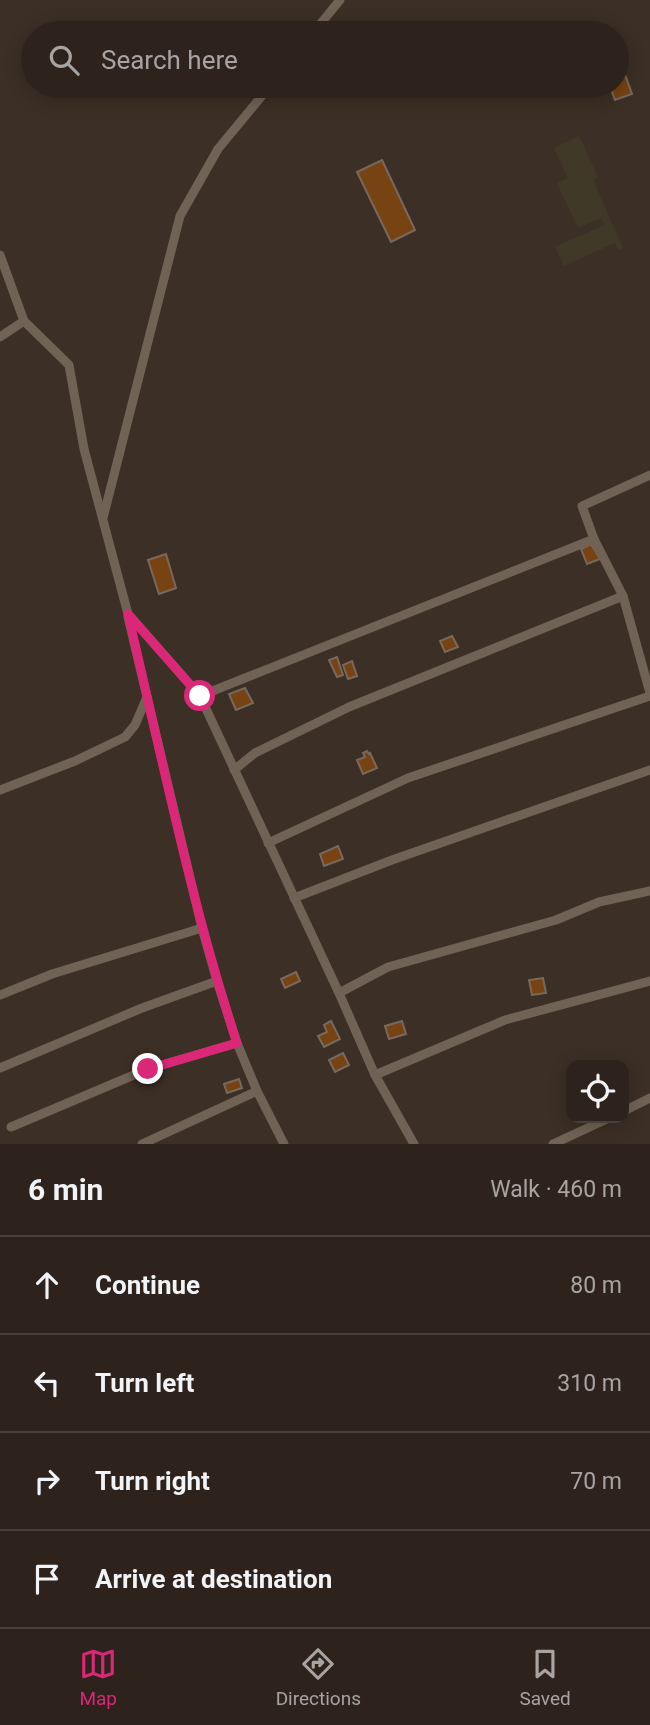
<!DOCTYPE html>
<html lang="en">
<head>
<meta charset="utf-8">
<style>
  body { margin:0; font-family:Roboto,sans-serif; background:#352b25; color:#f1f3f6 }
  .controls { position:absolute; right:21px; bottom:21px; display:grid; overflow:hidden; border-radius:14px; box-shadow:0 4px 18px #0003 }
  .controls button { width:63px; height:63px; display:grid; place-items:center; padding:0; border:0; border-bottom:2px solid #48403b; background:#2d231c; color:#f1f3f6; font:35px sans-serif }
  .stop { position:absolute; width:21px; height:21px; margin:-16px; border:5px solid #db2777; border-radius:50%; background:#fff }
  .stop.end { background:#db2777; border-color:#fff; box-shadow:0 2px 7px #0008 }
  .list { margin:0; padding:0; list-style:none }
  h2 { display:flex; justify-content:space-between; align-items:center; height:91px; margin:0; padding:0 28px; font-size:30px }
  h2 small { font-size:23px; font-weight:400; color:#a7a4a3 }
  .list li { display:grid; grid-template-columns:46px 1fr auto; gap:21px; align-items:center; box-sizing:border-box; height:98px; padding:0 28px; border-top:2px solid #48403b }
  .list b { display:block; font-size:26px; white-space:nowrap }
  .list em { font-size:23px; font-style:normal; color:#a7a4a3 }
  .icon { flex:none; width:38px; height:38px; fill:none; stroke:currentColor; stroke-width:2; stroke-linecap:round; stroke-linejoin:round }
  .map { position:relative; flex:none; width:650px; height:1144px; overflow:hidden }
  .search { position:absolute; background:#2d231c; box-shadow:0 4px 18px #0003; left:21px; right:21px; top:21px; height:77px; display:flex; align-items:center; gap:18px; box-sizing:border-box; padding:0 24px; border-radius:38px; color:#a7a4a3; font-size:26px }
  .sheet { height:483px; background:#2d231c }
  nav { display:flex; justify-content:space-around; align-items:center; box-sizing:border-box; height:98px; border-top:2px solid #48403b; background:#2d231c; font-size:19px; color:#a7a4a3 }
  nav a { display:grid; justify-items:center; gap:4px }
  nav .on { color:#db2777 }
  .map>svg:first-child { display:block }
  .industrial { fill:#413928 }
  .building { fill:#774313; stroke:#78695e; stroke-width:2 }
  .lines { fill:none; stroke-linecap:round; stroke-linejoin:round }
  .street { stroke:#716256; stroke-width:9 }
  .route { stroke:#db2777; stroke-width:9 }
</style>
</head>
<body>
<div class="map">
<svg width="650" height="1144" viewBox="0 0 650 1144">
  <rect width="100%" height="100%" fill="#3c2f25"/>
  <path class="industrial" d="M579,136L598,177L593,180L623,248L618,250L615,243L564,266L555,247L604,225L601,218L578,228L557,183L568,178L554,148Z"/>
  <g class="building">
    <path d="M623,69L632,94L615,100L610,86H617V71Z"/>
    <path d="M382,160L415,230L391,242L357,172Z"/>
    <path d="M591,544L600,559L587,564L581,549Z"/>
    <path d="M166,554L176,588L159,594L148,560Z"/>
    <path d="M452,636L458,647L445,652L440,641Z"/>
    <path d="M337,657L343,675L337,677L329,660Z"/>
    <path d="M352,661L357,676L348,679L343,665Z"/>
    <path d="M245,688L253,703L236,710L229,694Z"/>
    <path d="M367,751L369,754L370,753L377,768L363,774L357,760L365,757L363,753Z"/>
    <path d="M338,846L343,859L324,866L320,854Z"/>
    <path d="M296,972L300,981L285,988L281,979Z"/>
    <path d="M543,978L546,993L532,995L529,980Z"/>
    <path d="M331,1021L340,1039L324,1047L318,1036L327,1032L324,1025Z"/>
    <path d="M402,1021L406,1034L389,1039L385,1026Z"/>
    <path d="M343,1053L349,1065L335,1072L329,1060Z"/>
    <path d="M239,1079L242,1088L227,1093L224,1084Z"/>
  </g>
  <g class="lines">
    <g class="street">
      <path d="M313,33L340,0"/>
      <path d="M0,255L24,321L69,365L84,449L128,614L200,696L339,993L375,1075L414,1144"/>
      <path d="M0,337L24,321"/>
      <path d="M650,475L582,506L594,539L623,596L650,693"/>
      <path d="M103,518L180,216L218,149L270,86"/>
      <path d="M128,617L202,928L217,981L237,1043L257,1091L284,1144"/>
      <path d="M200,696L594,539"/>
      <path d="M234,770L255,753L349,707L623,596"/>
      <path d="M0,790L75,761L125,737L135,725L147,697"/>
      <path d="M268,843L408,778L650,696"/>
      <path d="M294,898L392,860L650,770"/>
      <path d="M339,993L388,967L556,920L599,902L650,891"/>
      <path d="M0,995L52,974L202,928"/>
      <path d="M0,1068L142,1008L217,981"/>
      <path d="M375,1075L505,1020L650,981"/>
      <path d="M624,1111L650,1098"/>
      <path d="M11,1127L148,1069L237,1043"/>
      <path d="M142,1144L257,1091"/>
      <path d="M553,1144L609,1118"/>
    </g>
  </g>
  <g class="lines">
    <path class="route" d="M148,1069L237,1043C191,903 162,758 128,614L200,696"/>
  </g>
</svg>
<div class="controls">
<button><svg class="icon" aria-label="locate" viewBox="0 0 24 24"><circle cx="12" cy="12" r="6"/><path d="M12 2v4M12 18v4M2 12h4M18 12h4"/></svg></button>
</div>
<div class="stop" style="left:200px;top:696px"></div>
<div class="stop end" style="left:148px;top:1069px"></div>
<div class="search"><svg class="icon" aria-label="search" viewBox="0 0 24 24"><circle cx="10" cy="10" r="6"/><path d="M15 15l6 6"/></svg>Search here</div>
</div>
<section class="sheet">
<h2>6 min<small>Walk · 460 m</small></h2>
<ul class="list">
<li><svg class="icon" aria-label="ahead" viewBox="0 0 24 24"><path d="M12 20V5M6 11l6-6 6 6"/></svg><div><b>Continue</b></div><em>80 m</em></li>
<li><svg class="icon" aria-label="left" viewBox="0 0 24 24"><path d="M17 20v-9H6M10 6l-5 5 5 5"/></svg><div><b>Turn left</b></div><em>310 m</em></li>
<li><svg class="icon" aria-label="right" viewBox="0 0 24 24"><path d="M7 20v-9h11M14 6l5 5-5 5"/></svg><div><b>Turn right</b></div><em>70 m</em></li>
<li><svg class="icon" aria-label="arrive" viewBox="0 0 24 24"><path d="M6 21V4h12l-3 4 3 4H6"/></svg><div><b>Arrive at destination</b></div></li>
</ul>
</section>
<nav>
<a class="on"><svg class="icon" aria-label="map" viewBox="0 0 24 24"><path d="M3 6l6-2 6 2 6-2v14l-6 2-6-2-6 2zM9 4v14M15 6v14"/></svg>Map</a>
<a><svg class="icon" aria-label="directions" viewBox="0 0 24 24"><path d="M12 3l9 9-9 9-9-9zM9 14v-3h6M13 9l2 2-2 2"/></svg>Directions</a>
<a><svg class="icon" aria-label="saved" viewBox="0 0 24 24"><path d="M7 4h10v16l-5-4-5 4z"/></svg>Saved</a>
</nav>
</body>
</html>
